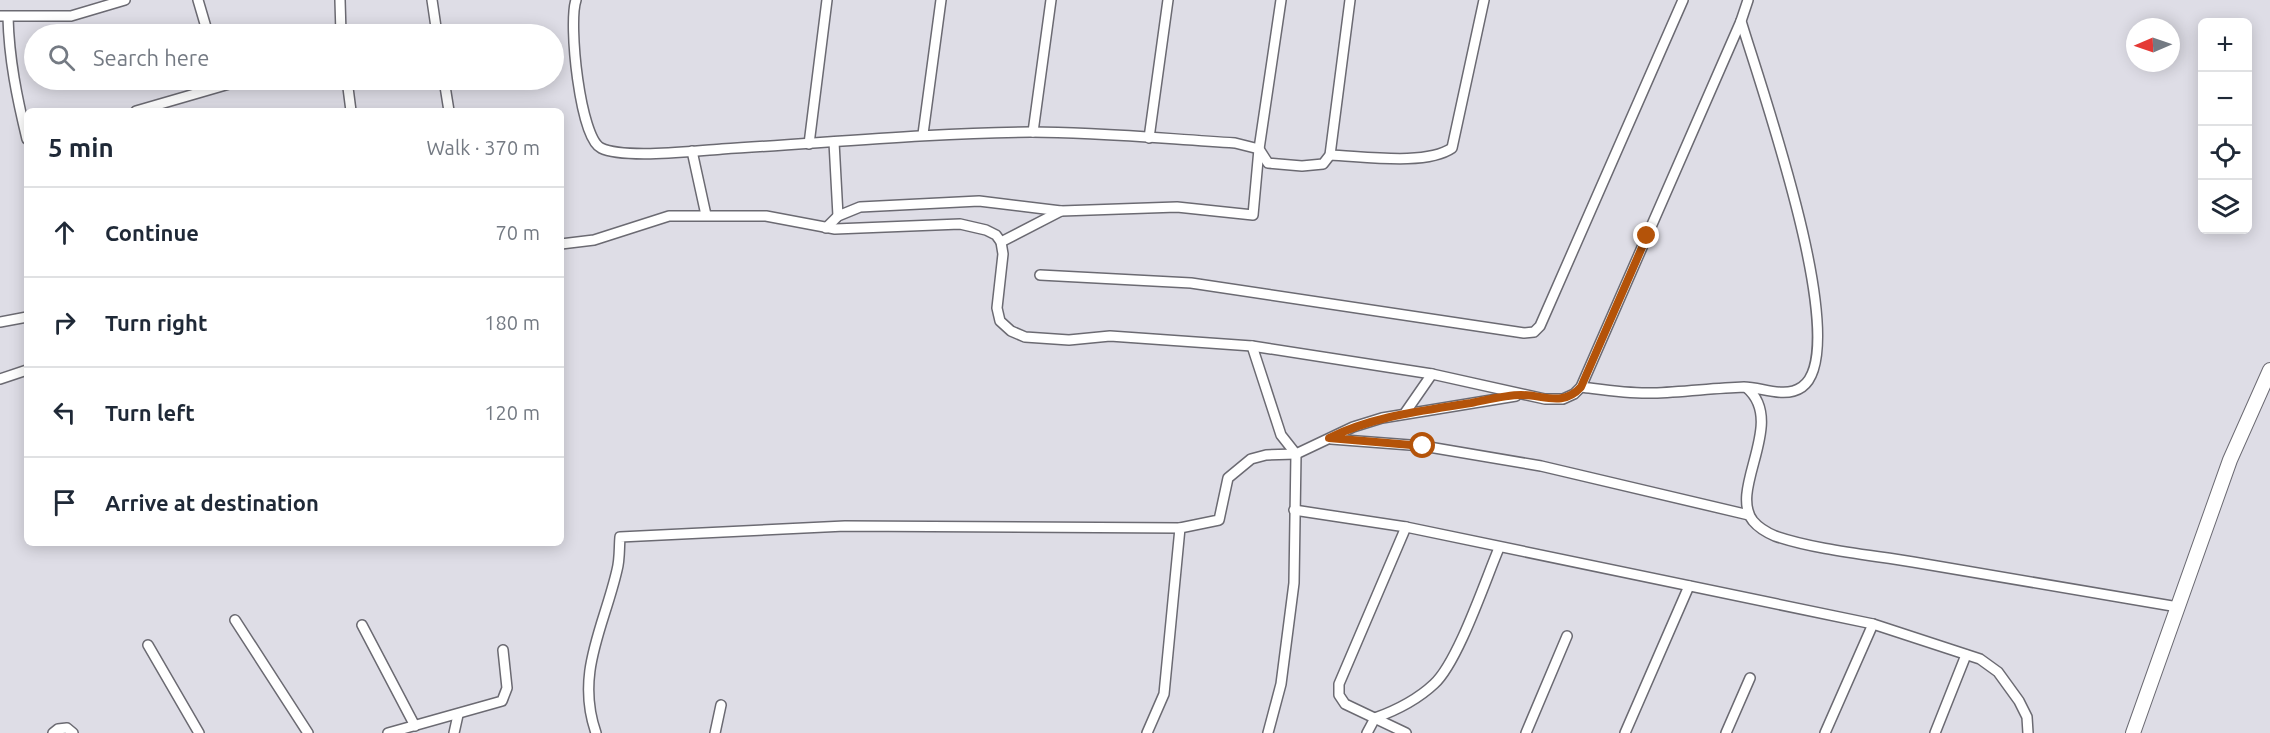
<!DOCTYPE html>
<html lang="en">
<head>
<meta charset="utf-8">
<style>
  body { margin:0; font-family:Ubuntu,sans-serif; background:#f2f2f3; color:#1f2937 }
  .controls { position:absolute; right:18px; top:18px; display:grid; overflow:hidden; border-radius:9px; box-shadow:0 3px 15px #0003 }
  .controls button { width:54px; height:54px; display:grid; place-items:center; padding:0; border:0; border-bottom:2px solid #e0e1e3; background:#fff; color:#1f2937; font:30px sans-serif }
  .compass { position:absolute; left:2126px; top:18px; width:54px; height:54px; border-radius:50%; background:#fff; box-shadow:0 3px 15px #0003; rotate:268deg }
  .stop { position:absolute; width:18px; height:18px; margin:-14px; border:4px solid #b45309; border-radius:50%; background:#fff }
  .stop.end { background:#b45309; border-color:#fff; box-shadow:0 2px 6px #0008 }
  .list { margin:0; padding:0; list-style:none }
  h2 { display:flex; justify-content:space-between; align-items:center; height:78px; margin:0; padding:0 24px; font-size:26px }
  h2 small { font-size:20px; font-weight:400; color:#747a83 }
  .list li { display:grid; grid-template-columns:39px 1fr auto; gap:18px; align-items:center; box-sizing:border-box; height:90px; padding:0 24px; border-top:2px solid #e0e1e3 }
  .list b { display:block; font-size:22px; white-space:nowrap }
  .list em { font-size:20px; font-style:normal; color:#747a83 }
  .icon { flex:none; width:33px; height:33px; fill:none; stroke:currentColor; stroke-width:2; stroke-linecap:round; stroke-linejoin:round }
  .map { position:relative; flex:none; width:2270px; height:733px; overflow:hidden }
  .search { position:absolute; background:#fff; box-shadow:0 3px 15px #0003; left:24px; top:24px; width:540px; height:66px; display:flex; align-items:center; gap:15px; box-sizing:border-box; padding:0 21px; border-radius:33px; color:#747a83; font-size:22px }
  .panel { position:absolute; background:#fff; box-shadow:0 3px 15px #0003; left:24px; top:108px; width:540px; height:438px; border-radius:9px }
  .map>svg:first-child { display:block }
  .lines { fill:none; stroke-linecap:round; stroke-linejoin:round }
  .street-casing { stroke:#6b6a72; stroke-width:12 }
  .secondary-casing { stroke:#6b6a72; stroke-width:16 }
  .street { stroke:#fff; stroke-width:9 }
  .secondary { stroke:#fff; stroke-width:14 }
  .route { stroke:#b45309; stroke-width:8 }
</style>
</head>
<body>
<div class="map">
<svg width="2270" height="733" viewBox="0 0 2270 733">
  <rect width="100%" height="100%" fill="#dedde6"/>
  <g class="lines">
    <defs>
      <g id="street">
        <path d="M198,0L208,34"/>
        <path d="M340,0L341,34"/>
        <path d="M432,0L437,34"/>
        <path d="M576,0C568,23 580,138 601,148C623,159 695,151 722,149C825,143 928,133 1031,132C1099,132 1167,139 1235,143L1259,149L1268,163L1302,166L1323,164L1330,155L1350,0"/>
        <path d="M0,16H71L125,0"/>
        <path d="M8,17C9,59 17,98 27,139"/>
        <path d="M347,80L351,111"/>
        <path d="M444,80L449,111"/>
        <path d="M136,111L243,80"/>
        <path d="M1033,132L1051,0"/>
        <path d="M923,134L941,0"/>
        <path d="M1149,138L1168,0"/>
        <path d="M834,142L838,216"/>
        <path d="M809,144L827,0"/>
        <path d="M692,151L706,215"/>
        <path d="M1330,155C1362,156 1426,166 1452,148L1484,0"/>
        <path d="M826,228L838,216L860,207L979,201L1061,211L1177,207L1253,215L1259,149L1281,0"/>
        <path d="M1001,242L1061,211"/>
        <path d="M561,244L594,240L669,216H766L835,229L960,224L986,230L996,235L1001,242L1003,254L997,308L1000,321L1011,331L1025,337L1069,340L1110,336L1252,346L1432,374L1545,399H1563L1574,394L1581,387L1741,21"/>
        <path d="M1040,275L1191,283L1524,333L1534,332L1540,326L1683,0"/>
        <path d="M0,322L27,317"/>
        <path d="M1252,346L1281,435L1296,454L1294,583L1281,684L1268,733"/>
        <path d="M0,379L27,370"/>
        <path d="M1581,387C1605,390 1629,394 1653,393C1684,392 1714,388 1744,387C1762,387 1785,399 1802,387C1855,350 1758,79 1741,21L1748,0"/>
        <path d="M1747,388C1787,423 1728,489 1753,521C1758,527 1768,533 1775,536C1816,550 1871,555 1913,562C2002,577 2090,592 2178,607"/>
        <path d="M1405,413L1432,374"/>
        <path d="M1331,439L1423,446L1541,466L1749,515"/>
        <path d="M1294,510L1406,527L1873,624L1980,659L1998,672L2019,701L2027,717L2028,733"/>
        <path d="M235,620L308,733"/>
        <path d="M362,625L415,726"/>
        <path d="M148,645L199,733"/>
        <path d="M53,733L58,729L67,728L73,733"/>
        <path d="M388,733L502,701L507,688L503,650"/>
        <path d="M454,733L458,715"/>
        <path d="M596,733C575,673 604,627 617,570C620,559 619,548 620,537L845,526L1180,528"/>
        <path d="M715,733L721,705"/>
        <path d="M1147,733L1164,694L1180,528L1219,520L1228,478L1251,459L1266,455L1296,454L1353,427L1382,418L1516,396"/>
        <path d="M1367,733L1375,718C1397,710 1417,700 1434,684C1458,662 1485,581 1499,548"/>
        <path d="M1406,733L1345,704L1339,695V684L1406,527"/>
        <path d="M1526,733L1567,636"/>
        <path d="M1625,733L1689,586"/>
        <path d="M1726,733L1750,678"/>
        <path d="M1825,733L1873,624"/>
        <path d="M1935,733L1966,655"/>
      </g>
      <path id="secondary" d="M2133,733L2230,460L2270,370"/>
    </defs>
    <use href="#street" class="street-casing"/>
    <use href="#secondary" class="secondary-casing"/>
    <use href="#street" class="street"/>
    <use href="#secondary" class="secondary"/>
  </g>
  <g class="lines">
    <path class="route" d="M1423,446L1329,438C1374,416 1421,411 1471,403C1487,400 1505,395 1521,395C1544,395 1563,407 1581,387L1647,236"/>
  </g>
</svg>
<div class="controls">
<button>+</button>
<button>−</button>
<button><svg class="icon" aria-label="locate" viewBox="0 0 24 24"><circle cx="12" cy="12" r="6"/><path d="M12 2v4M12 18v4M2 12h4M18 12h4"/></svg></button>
<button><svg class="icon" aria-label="layers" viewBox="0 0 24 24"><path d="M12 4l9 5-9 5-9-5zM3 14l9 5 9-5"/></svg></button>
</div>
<svg class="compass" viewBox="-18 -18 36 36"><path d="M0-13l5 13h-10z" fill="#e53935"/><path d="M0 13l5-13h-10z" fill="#747a83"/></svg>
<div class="stop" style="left:1423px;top:446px"></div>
<div class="stop end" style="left:1647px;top:236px"></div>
<div class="search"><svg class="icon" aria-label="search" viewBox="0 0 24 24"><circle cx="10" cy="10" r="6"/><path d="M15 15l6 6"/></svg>Search here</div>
<section class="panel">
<h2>5 min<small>Walk · 370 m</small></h2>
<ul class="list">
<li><svg class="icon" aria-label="ahead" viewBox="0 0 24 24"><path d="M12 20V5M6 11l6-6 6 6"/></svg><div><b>Continue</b></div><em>70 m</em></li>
<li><svg class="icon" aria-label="right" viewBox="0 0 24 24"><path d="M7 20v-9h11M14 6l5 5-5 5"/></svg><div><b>Turn right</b></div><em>180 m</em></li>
<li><svg class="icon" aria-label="left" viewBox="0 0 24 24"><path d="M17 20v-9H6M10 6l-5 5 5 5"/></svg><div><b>Turn left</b></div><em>120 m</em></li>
<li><svg class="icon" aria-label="arrive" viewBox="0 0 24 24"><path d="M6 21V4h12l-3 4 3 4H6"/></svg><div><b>Arrive at destination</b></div></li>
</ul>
</section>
</div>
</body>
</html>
